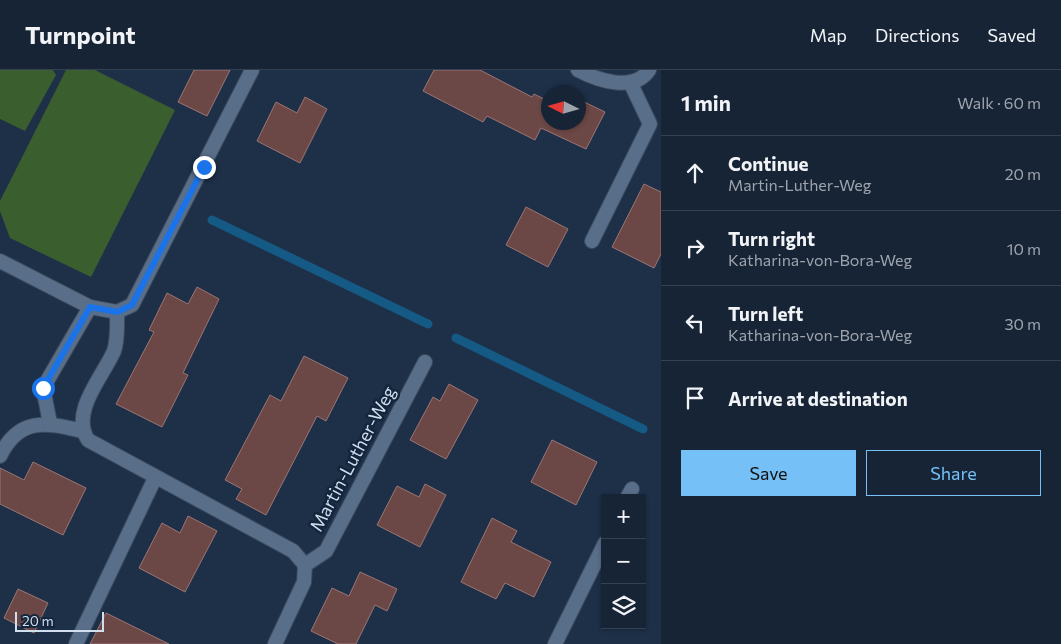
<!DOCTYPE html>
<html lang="en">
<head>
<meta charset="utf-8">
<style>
  body { margin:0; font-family:Commissioner,sans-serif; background:#1f2c3e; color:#f1f3f6 }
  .controls { position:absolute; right:15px; bottom:15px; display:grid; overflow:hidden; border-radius:0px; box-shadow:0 1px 4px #0004 }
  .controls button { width:45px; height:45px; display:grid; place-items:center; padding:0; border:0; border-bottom:1px solid #354151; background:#162436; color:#f1f3f6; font:25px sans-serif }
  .compass { position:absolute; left:541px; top:15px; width:45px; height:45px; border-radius:50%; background:#162436; box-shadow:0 1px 4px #0004; rotate:275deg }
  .scale { position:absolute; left:15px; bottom:12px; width:89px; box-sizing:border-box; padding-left:5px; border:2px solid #d1deed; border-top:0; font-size:14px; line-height:18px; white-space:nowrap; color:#d1deed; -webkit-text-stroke:4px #13263d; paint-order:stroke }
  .stop { position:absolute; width:15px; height:15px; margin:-11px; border:4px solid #1a73e8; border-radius:50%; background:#fff }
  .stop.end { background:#1a73e8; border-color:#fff; box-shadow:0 1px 5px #0008 }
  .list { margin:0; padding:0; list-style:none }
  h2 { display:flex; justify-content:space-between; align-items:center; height:65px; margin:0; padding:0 20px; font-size:21px }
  h2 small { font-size:16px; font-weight:400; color:#9ea4ad }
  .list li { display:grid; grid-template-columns:32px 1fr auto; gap:15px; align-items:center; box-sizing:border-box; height:75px; padding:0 20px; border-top:1px solid #354151 }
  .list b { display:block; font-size:19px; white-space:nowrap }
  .list p { margin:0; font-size:16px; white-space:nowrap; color:#9ea4ad }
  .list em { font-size:16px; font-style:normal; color:#9ea4ad }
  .actions { display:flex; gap:10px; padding:15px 20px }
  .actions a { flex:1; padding:11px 0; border:1px solid #75c0f6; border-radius:0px; text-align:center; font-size:18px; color:#75c0f6 }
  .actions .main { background:#75c0f6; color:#111 }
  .icon { flex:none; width:28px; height:28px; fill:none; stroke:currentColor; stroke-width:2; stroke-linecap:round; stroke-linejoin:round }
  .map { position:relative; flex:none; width:661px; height:574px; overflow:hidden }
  header { display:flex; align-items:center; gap:30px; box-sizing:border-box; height:70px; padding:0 25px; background:#162436; border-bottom:1px solid #354151 }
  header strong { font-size:24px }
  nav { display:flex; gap:28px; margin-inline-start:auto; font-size:18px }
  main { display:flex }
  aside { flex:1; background:#162436 }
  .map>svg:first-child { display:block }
  .green { fill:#3b5e2e }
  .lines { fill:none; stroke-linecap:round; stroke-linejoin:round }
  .stream { stroke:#155985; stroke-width:9 }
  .building { fill:#6b4746; stroke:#9c7574 }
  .minor-casing { stroke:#3b4b5f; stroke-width:16 }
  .minor { stroke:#596e89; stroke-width:14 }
  .route { stroke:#1a73e8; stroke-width:6 }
  .labels { text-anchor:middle; stroke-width:5; stroke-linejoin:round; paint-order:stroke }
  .street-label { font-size:18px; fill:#d1deed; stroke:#13263d }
</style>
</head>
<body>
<header>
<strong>Turnpoint</strong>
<nav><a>Map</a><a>Directions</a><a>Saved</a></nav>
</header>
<main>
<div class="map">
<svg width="661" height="574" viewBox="0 0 661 574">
  <rect width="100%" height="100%" fill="#1d3048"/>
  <g class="green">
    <path d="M0,0H53L56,5L25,61L0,49Z"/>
    <path d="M66,0H95L175,40L91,207L10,168L0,141V131Z"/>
  </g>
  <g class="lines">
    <g class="stream">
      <path d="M212,150L428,254"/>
      <path d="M456,268L643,359"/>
    </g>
  </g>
  <g class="building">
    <path d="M194,0H230L207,46L178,32Z"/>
    <path d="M434,0H480L532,27L534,24L548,31V52H578V29L605,42L586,79L541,58L535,70L487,46L483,52L423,21Z"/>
    <path d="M305,27L327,39L300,93L257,71L276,32L297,43Z"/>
    <path d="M644,114L661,122V184L654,198L612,177Z"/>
    <path d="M526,137L568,159L548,197L506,175Z"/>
    <path d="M197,217L219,229L183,303L188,305L162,357L116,334L154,262L149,260L167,223L188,234Z"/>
    <path d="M304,286L348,308L326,351L317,346L266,445L236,429L242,419L225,410L270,325L281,331Z"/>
    <path d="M449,314L478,330L446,389L410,370L433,327L440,331Z"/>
    <path d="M552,370L597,392L576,435L531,412Z"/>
    <path d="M33,392L86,418L63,465L0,434V398L24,410Z"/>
    <path d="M425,414L446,425L420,477L377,455L397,416L419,427Z"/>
    <path d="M188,446L217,461L185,522L139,498L162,453L180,463Z"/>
    <path d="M492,448L517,461L511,472L551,492L534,527L505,513L496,529L461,512Z"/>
    <path d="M360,502L397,519L387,541L375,535L356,574H338L311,561L332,518L349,526Z"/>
    <path d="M18,519L48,533L34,563L4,548Z"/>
    <path d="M106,543L169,574H90Z"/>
  </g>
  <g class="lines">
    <defs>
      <g id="minor">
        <path d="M578,0C597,10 634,23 649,0"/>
        <path d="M592,171L650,54L630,12"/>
        <path d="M0,191L90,237L117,242L132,235L252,0"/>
        <path d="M117,242C117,254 118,270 114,281C102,308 70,342 88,370L293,481L305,495L304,512L275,574"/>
        <path d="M50,353L43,318L90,237"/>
        <path d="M0,386C19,347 46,352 82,361"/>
        <path d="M627,428L632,419"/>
        <path d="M305,495L326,481L425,292"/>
        <path d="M76,574L155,408"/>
        <path d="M555,574L605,473"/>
      </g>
    </defs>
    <use href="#minor" class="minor-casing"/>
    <use href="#minor" class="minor"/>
  </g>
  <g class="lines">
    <path class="route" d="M43,318L90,237L117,242L132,235L204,97"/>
  </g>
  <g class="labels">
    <g class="street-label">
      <text transform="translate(353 389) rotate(-62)" y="6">Martin-Luther-Weg</text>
    </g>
  </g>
</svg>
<div class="controls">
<button>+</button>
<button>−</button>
<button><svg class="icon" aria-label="layers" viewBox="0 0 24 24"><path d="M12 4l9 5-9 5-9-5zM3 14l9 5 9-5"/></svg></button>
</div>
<svg class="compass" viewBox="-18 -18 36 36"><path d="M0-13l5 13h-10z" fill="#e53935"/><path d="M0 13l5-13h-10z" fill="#9ea4ad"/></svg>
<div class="scale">20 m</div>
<div class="stop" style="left:43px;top:318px"></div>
<div class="stop end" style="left:204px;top:97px"></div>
</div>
<aside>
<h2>1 min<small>Walk · 60 m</small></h2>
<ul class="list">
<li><svg class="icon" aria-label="ahead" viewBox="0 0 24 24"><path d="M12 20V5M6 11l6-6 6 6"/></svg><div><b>Continue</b><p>Martin-Luther-Weg</p></div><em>20 m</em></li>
<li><svg class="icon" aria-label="right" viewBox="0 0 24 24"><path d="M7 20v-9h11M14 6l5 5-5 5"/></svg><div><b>Turn right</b><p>Katharina-von-Bora-Weg</p></div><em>10 m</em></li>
<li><svg class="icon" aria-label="left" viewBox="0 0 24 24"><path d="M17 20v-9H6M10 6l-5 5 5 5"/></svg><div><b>Turn left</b><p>Katharina-von-Bora-Weg</p></div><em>30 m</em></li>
<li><svg class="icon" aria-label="arrive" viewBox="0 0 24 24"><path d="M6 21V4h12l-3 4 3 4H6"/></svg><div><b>Arrive at destination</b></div></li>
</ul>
<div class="actions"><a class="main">Save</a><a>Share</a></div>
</aside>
</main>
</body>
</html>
